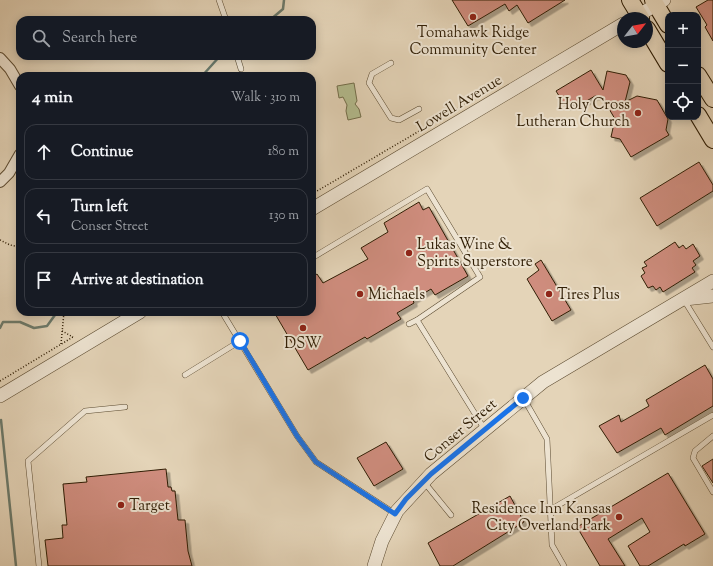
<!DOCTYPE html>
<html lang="en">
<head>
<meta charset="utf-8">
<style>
  body { margin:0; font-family:"Sorts Mill Goudy",serif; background:#242831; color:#f1f3f6 }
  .controls { position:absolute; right:12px; top:12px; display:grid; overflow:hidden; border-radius:8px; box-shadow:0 2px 10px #0003 }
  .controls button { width:36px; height:36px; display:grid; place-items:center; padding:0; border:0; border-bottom:1px solid #363941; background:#171b24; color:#f1f3f6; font:20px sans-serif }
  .compass { position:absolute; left:617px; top:12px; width:36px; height:36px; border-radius:50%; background:#171b24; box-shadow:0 2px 10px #0003; rotate:59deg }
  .stop { position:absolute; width:12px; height:12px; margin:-9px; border:3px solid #1a73e8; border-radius:50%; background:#fff }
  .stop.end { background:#1a73e8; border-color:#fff; box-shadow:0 1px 4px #0008 }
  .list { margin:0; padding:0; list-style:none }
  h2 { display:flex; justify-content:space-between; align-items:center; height:52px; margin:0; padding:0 16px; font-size:17px }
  h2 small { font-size:13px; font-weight:400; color:#9ea1a6 }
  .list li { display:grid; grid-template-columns:26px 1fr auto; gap:12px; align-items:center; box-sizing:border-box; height:56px; margin:0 8px 8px; padding:0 8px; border:1px solid #363941; border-radius:12px }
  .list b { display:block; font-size:15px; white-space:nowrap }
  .list p { margin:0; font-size:13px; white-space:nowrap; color:#9ea1a6 }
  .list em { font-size:13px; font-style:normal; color:#9ea1a6 }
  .icon { flex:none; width:22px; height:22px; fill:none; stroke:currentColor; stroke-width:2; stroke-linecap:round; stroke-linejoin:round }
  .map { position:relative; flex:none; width:713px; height:566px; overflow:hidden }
  .search { position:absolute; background:#171b24; box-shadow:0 2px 10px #0003; left:16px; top:16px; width:300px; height:44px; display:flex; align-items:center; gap:10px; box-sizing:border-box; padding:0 14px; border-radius:12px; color:#9ea1a6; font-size:15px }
  .panel { position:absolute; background:#171b24; box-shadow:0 2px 10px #0003; left:16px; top:72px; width:300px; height:244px; border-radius:12px }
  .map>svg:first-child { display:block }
  .green { fill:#b4bd8f; stroke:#726d4a }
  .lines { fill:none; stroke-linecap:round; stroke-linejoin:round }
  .stream { stroke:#6c7a6b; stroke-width:2.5 }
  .building { fill:#cf8d7e; stroke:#2f1d04; filter:url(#shadow) }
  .service-casing { stroke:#5c4b31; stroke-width:6 }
  .minor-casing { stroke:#5c4b31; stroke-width:12 }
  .tertiary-casing { stroke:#5c4b31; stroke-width:14 }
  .primary-casing { stroke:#2f1d04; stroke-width:18 }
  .path { stroke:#2f1d04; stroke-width:1.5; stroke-dasharray:1 2; stroke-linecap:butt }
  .service { stroke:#ede3d1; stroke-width:5 }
  .minor { stroke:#ede3d1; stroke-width:10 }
  .tertiary { stroke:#ede3d1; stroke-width:13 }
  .primary { stroke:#e4d4b8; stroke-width:16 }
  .route { stroke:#1a73e8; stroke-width:5 }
  .poi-dot { fill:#8f2418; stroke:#ede3d1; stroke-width:1.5 }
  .labels { text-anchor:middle; stroke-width:4; stroke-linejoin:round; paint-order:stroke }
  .poi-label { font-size:15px; fill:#2f1d04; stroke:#ede3d1; text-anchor:start }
  .street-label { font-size:15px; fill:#2f1d04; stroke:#ede3d1 }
</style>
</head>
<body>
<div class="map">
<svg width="713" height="566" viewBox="0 0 713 566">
  <defs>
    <filter id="shadow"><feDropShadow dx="3.5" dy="3.5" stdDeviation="0" flood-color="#0004"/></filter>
  </defs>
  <rect width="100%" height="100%" fill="#e4d4b8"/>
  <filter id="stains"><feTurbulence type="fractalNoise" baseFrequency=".005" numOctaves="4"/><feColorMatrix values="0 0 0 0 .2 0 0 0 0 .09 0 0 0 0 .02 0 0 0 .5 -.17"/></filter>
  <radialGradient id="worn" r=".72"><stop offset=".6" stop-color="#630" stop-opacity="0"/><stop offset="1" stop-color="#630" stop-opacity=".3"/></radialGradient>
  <path class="green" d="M354,83L357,101L355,104L359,109L361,117L348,120L346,111L347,105L343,97L339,98L337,86Z"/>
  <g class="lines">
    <g class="stream">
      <path d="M270,20L283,9L284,0"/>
      <path d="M202,76L220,56"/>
      <path d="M0,328L3,322H20L34,328L47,326L55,315V312"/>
      <path d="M1,420L16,566"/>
    </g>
  </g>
  <g class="building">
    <path d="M452,0H565L528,23L517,5L509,11L505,4L468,26Z"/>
    <path d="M708,0H713V41L705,27L707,25L696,7Z"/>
    <path d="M591,70L603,90L607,71L626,75L630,82L625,102L637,96L657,100L668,119L666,130L669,135L631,157L620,139L611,137L615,119L602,97L595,96L578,106L575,101L566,107L556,91Z"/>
    <path d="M699,162L713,185V191L657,226L640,198Z"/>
    <path d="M419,202L423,210L429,207L468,276L435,295L431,289L413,300L414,303L397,313L401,319L367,339L365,337L308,370L274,312H312V277L317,274L323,283L368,259L361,248L388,232L384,223Z"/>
    <path d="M675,242L679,248L683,245L686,249L693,244L700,256L693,261L696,265L692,268L695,272L663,292L660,287L656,290L653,286L648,288L641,276L645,273L642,268L647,266L644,262Z"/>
    <path d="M541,260L571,310L552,321L527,279L539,270L535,264Z"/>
    <path d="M705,365L713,379V406L665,435L661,428L617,453L599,426L619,415L621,422L649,406L646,400Z"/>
    <path d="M386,442L403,469L374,486L357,458Z"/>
    <path d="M713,459V483L702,466Z"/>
    <path d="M166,469L168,487H171L172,491H175L178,520H185L188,551L192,566H48L45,540L63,538L62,525H67L63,484L87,482L86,477Z"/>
    <path d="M668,473L705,534L685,546L684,544L648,566H640L628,546L650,532L642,518L608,539L625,566H600L577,527Z"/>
    <path d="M510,496L524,522L453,566H440L428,543Z"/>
  </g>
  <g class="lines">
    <defs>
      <g id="service">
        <path d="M219,0L226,20"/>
        <path d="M237,56L241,69"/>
        <path d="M391,63L372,74L369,83L391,118L399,120L419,109"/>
        <path d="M312,258L427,189L480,277L417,320"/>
        <path d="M684,300L713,347"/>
        <path d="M222,312L297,436L316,462L394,513"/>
        <path d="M409,324L417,320L485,430"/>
        <path d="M185,375L240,341"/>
        <path d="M524,399L547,439L552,545L564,566"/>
        <path d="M713,436L695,451L693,458L713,492"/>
        <path d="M424,482L451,515"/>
        <path d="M550,510L713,415"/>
        <path d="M39,566L28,461L85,411L125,407"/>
      </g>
      <g id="minor">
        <path d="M0,58L10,69L20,86"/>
        <path d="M0,182L9,173L20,154"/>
      </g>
      <g id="tertiary">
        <path d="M634,18L664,0"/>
        <path d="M312,209L623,24"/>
        <path d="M685,299L713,296"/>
        <path d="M0,396L140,312"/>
        <path d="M374,566L382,541L397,511L431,474L543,382L713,281"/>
      </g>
      <g id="primary">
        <path d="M630,0L641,18"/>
        <path d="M653,0L668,25"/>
        <path d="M647,29L668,64"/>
        <path d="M698,75L713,99"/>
        <path d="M698,115L713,140"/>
      </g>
    </defs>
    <use href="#service" class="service-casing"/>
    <use href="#minor" class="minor-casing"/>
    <use href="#tertiary" class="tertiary-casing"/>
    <use href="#primary" class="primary-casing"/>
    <g class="path">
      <path d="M312,194L484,93"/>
      <path d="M0,240L10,245L20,247"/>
      <path d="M62,331L73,337"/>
      <path d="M61,344L64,312"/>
      <path d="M0,381L73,337"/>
    </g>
    <use href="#service" class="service"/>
    <use href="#minor" class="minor"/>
    <use href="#tertiary" class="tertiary"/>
    <use href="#primary" class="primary"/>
  </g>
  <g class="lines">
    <path class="route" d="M240,341L297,436L316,462L395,514L406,499L431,474L523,398"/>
  </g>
  <g class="poi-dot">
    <circle cx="473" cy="17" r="4"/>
    <circle cx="638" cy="113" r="4"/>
    <circle cx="409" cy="253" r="4"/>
    <circle cx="360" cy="294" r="4"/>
    <circle cx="549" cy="294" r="4"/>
    <circle cx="303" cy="328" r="4"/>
    <circle cx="121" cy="505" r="4"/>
    <circle cx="619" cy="517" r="4"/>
  </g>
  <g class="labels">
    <g class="poi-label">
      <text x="473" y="37" text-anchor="middle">Tomahawk Ridge<tspan x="473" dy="17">Community Center</tspan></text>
      <text x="630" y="109" text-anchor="end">Holy Cross<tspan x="630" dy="17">Lutheran Church</tspan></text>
      <text x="417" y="249">Lukas Wine &amp;<tspan x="417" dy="17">Spirits Superstore</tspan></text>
      <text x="368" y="299">Michaels</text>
      <text x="557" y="299">Tires Plus</text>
      <text x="303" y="348" text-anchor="middle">DSW</text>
      <text x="129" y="510">Target</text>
      <text x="611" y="513" text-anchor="end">Residence Inn Kansas<tspan x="611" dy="17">City Overland Park</tspan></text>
    </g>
    <g class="street-label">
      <text transform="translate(459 103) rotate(-31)" y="5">Lowell Avenue</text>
      <text transform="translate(460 430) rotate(-40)" y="5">Conser Street</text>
    </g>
  </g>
  <rect width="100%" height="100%" filter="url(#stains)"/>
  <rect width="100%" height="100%" fill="url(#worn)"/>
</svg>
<div class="controls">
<button>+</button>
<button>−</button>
<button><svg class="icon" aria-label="locate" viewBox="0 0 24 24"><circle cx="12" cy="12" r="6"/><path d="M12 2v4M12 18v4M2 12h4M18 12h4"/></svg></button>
</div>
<svg class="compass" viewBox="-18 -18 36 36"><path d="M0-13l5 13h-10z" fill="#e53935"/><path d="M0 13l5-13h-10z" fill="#9ea1a6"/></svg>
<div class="stop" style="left:240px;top:341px"></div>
<div class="stop end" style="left:523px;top:398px"></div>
<div class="search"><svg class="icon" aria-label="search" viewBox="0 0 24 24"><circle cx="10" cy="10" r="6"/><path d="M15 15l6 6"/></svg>Search here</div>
<section class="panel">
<h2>4 min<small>Walk · 310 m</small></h2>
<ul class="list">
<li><svg class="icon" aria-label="ahead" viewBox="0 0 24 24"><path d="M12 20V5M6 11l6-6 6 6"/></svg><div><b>Continue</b></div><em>180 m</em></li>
<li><svg class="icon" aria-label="left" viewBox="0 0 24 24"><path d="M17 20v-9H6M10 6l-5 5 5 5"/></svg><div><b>Turn left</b><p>Conser Street</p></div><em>130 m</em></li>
<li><svg class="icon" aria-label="arrive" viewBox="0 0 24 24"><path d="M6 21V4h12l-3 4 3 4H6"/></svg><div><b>Arrive at destination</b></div></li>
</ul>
</section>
</div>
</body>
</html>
